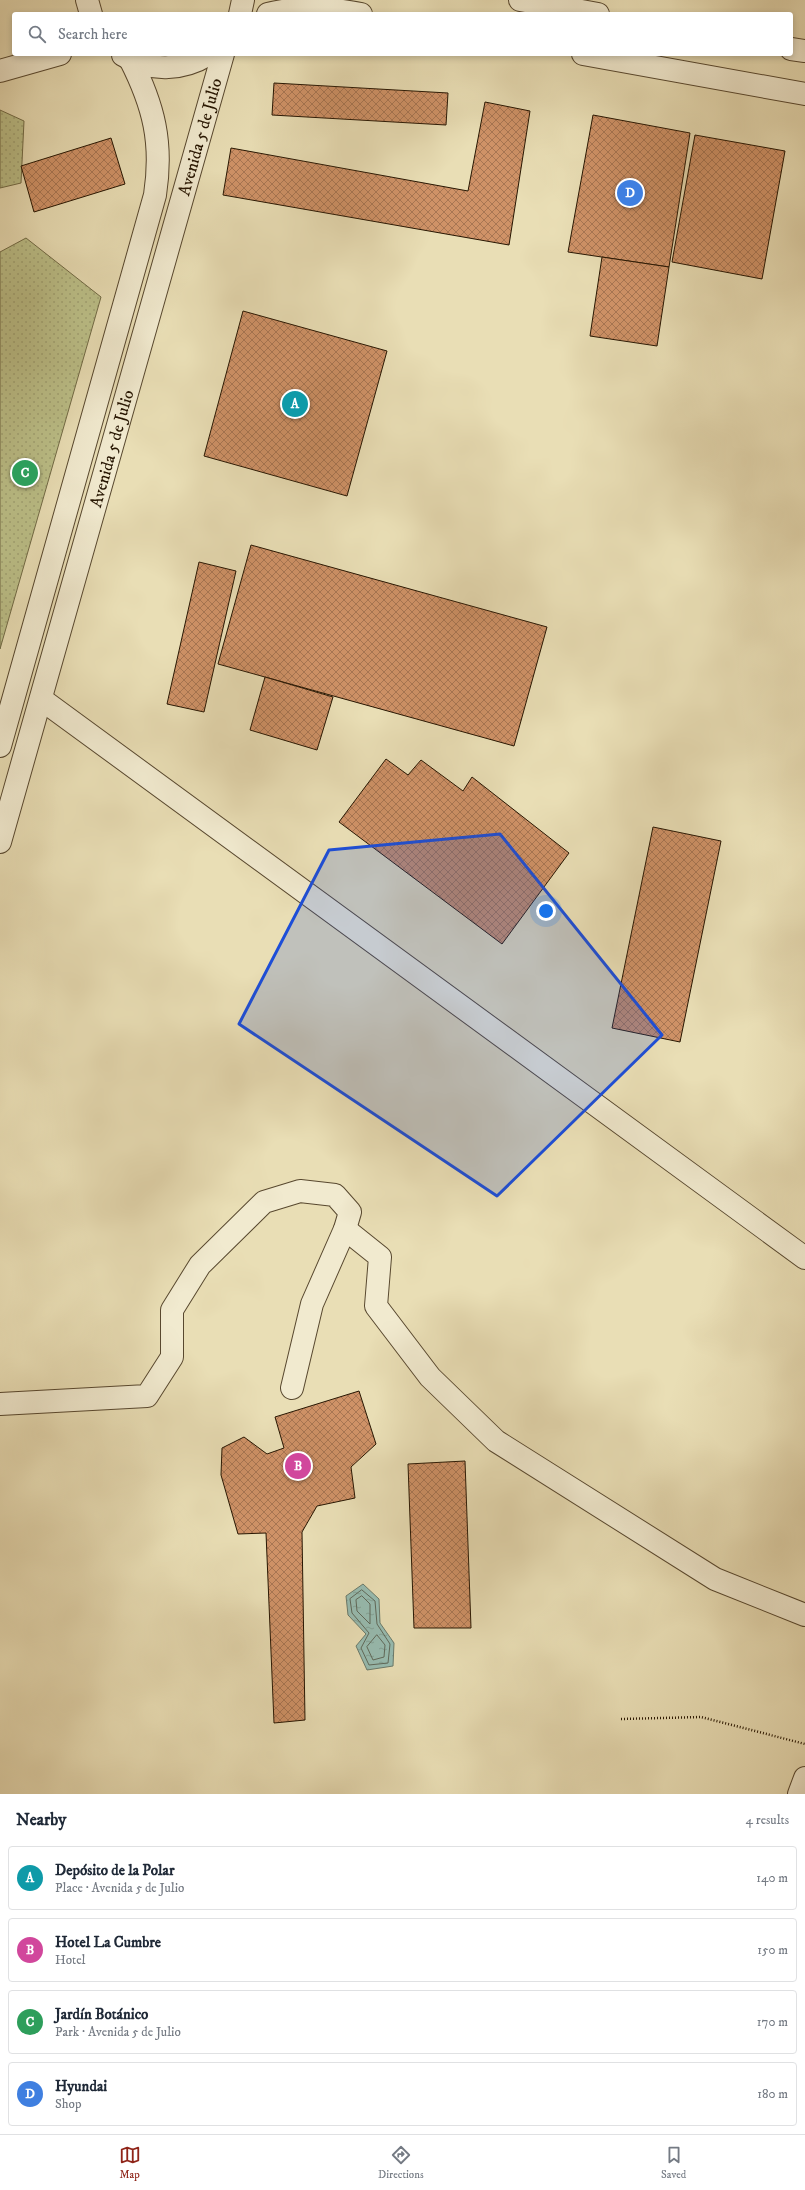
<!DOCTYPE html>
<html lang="en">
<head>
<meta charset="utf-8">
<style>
  body { margin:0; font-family:"IM FELL DW Pica",serif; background:#f2f2f3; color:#1f2937 }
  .you { position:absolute; left:546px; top:911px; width:14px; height:14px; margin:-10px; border:3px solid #fff; border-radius:50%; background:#1a73e8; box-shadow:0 0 0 6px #1a73e833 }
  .badge { display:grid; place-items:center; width:26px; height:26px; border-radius:50%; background:#8f2418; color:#fff; font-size:13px; font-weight:700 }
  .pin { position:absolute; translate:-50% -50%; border:2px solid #fff; box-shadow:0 1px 4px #0006 }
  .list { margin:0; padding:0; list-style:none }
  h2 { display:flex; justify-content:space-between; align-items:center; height:52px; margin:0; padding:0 16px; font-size:17px }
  h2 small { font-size:13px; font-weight:400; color:#747a83 }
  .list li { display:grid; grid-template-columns:26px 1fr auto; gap:12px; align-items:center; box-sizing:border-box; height:64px; margin:0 8px 8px; padding:0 8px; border:1px solid #e0e1e3; border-radius:4px }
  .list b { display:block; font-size:15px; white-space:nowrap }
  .list p { margin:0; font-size:13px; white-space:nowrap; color:#747a83 }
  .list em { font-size:13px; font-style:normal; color:#747a83 }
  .icon { flex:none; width:22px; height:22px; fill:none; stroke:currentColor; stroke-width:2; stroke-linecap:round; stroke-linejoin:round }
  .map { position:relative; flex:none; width:805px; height:1794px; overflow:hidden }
  .search { position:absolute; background:#fff; box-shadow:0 2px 6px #0003; left:12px; right:12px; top:12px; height:44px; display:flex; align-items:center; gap:10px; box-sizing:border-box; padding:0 14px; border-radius:4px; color:#747a83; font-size:15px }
  .sheet { height:340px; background:#fff }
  nav { display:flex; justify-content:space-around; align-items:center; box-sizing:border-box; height:56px; border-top:1px solid #e0e1e3; background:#fff; font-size:11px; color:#747a83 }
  nav a { display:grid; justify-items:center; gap:2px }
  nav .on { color:#8f2418 }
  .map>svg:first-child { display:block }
  .park { fill:url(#park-dots); stroke:#726b46 }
  .water { fill:url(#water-ripples); stroke:#6a7a6b }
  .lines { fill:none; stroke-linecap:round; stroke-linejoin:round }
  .shore { stroke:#5f695a; stroke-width:1 }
  .building { fill:url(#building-cross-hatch); stroke:#271602 }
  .minor-casing { stroke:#58482f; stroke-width:24 }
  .path { stroke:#271602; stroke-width:2.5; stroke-dasharray:1 2; stroke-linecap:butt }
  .minor { stroke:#f1eacf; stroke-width:22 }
  .marked { fill:#1d4ed8; fill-opacity:0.2; stroke:#1d4ed8; stroke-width:3; stroke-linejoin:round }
  .labels { text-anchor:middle; stroke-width:3.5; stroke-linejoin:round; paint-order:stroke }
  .street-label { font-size:17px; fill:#271602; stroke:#f1eacf }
</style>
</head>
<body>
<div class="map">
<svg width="805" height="1794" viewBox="0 0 805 1794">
  <defs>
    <pattern id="park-dots" width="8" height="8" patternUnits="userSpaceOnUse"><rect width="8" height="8" fill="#bcc089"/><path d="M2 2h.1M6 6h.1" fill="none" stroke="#a2a475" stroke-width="1.8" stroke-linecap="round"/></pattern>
    <pattern id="water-ripples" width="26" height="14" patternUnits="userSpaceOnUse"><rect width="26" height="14" fill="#97bcb1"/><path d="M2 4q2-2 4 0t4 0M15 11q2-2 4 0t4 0" fill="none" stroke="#82a197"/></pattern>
    <pattern id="building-cross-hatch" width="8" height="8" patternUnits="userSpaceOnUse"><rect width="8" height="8" fill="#cf9267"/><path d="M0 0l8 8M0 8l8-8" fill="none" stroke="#a87653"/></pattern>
  </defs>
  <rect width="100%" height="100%" fill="#e9deb5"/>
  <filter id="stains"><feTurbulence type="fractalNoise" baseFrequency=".005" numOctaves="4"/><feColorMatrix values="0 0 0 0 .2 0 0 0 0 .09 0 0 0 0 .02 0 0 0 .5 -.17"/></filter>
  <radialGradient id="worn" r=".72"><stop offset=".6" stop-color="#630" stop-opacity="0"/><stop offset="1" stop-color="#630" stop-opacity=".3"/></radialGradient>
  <g class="park">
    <path d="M0,110L24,121L21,183L0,188Z"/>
    <path d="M26,238L101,297L0,649V252Z"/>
  </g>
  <path class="water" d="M363,1584L379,1599L380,1623L394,1643L393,1666L367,1670L356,1646L366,1634L348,1615L346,1596Z"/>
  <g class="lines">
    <g class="shore">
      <path d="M362,1590L375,1601L377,1624L390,1644L388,1663L369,1665L361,1648L369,1633L352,1613L350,1599Z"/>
      <path d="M362,1596L370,1604V1624L357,1611L356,1600Z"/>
      <path d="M377,1635L385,1645L384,1657L373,1660L367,1647Z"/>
    </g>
  </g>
  <g class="building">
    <path d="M274,83L448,93L446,125L272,115Z"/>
    <path d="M485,102L530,111L509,245L223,195L231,148L468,191Z"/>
    <path d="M593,115L690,133L669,267L568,252Z"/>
    <path d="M695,135L785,151L762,279L672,262Z"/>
    <path d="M111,138L125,184L34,212L21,166Z"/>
    <path d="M602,257L669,267L657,346L590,336Z"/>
    <path d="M243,311L387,351L347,496L204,456Z"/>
    <path d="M251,545L547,627L514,746L218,664Z"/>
    <path d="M199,562L236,571L204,712L167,704Z"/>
    <path d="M265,677L333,697L317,750L250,730Z"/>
    <path d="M386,759L408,775L421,760L463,791L472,777L569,853L502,944L339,822Z"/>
    <path d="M653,827L721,841L680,1042L612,1028Z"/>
    <path d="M359,1391L376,1444L351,1467L355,1498L317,1506L302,1532L305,1720L274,1723L266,1533L238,1534L221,1475L222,1448L244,1437L267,1454L284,1448L275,1417Z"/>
    <path d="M465,1461L471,1628H414L408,1464Z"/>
  </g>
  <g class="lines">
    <defs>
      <g id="minor">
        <path d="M87,0L91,14"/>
        <path d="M520,0L598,14"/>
        <path d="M240,14L243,0"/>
        <path d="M268,14C300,6 329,8 361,14"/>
        <path d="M791,49L805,51"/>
        <path d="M583,54L805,94"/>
        <path d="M123,55C150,72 182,71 209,54"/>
        <path d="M0,71L60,54"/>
        <path d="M41,699L805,1258"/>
        <path d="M0,746L155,195C163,143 154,106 130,59"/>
        <path id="s1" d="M0,842L223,54"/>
        <path d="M345,1229L380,1257L376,1306L430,1377L496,1441L715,1579L805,1615"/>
        <path d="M0,1404L147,1396L172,1357V1310L200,1265L264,1202L300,1191L335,1195L350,1212L345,1229L312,1304L292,1388"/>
        <path d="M799,1794L805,1778"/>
      </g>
    </defs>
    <use href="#minor" class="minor-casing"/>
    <path class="path" d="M621,1719L701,1717L805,1744"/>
    <use href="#minor" class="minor"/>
  </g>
  <path class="marked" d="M500,834L662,1035L497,1196L239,1024L329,850Z"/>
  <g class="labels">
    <g class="street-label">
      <text dy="6" stroke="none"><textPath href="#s1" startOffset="733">Avenida 5 de Julio</textPath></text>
      <text dy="6" stroke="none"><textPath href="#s1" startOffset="409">Avenida 5 de Julio</textPath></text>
    </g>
  </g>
  <rect width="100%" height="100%" filter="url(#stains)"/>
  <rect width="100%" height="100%" fill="url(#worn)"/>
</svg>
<div class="you"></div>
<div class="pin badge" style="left:295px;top:404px;background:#0f9aa8">A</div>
<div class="pin badge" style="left:298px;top:1466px;background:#d1479c">B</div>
<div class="pin badge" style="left:25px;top:473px;background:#2e9e5b">C</div>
<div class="pin badge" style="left:630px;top:193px;background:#3f7fe0">D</div>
<div class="search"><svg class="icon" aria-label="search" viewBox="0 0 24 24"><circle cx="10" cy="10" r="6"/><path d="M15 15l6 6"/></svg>Search here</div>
</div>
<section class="sheet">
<h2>Nearby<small>4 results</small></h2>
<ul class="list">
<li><span class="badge" style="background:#0f9aa8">A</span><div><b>Depósito de la Polar</b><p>Place · Avenida 5 de Julio</p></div><em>140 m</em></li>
<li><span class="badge" style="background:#d1479c">B</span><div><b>Hotel La Cumbre</b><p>Hotel</p></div><em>150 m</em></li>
<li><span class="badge" style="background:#2e9e5b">C</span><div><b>Jardín Botánico</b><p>Park · Avenida 5 de Julio</p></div><em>170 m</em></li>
<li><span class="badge" style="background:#3f7fe0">D</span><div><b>Hyundai</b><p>Shop</p></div><em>180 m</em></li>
</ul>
</section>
<nav>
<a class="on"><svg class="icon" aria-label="map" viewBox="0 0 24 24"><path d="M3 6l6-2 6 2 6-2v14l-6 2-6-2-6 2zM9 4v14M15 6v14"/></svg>Map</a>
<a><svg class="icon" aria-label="directions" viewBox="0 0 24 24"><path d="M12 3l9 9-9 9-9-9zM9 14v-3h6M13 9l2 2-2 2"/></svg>Directions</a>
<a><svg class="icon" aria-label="saved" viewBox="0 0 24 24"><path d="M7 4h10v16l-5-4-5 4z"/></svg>Saved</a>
</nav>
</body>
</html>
